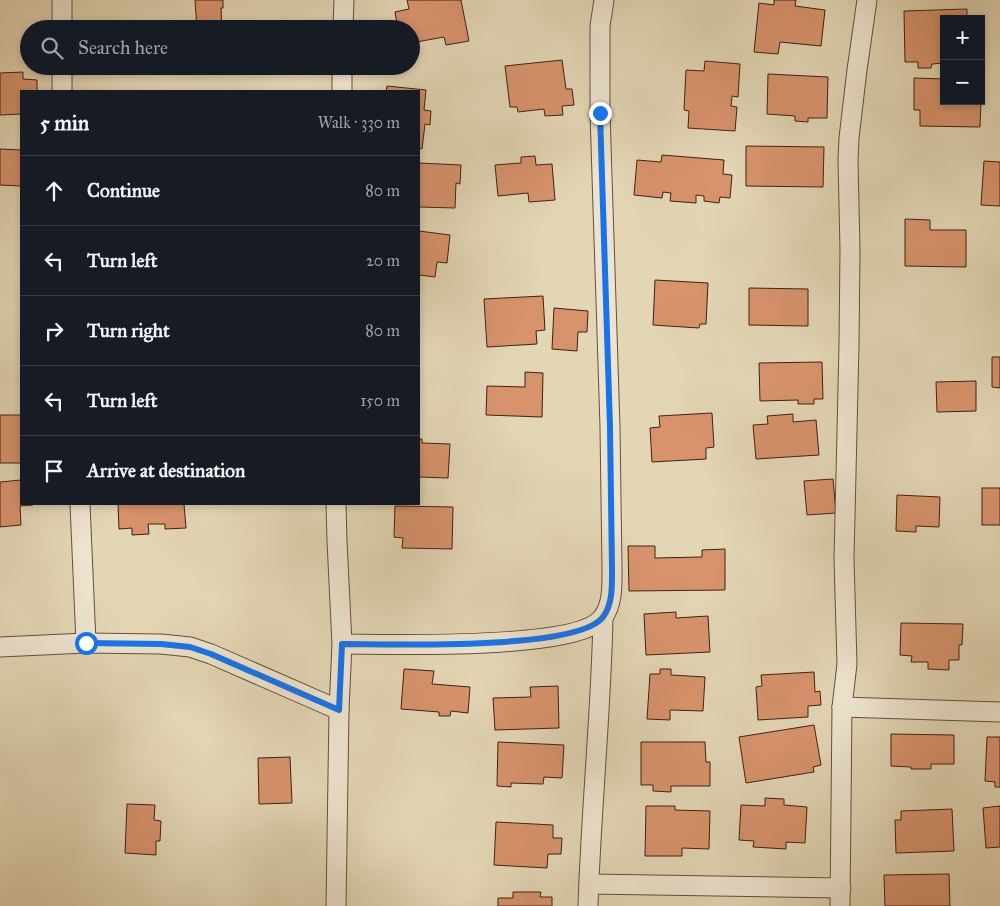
<!DOCTYPE html>
<html lang="en">
<head>
<meta charset="utf-8">
<style>
  body { margin:0; font-family:"IM FELL Great Primer",serif; background:#242831; color:#f1f3f6 }
  .controls { position:absolute; right:15px; top:15px; display:grid; overflow:hidden; border-radius:0px; box-shadow:0 2px 8px #0003 }
  .controls button { width:45px; height:45px; display:grid; place-items:center; padding:0; border:0; border-bottom:1px solid #363941; background:#171b24; color:#f1f3f6; font:25px sans-serif }
  .stop { position:absolute; width:15px; height:15px; margin:-11px; border:4px solid #1a73e8; border-radius:50%; background:#fff }
  .stop.end { background:#1a73e8; border-color:#fff; box-shadow:0 1px 5px #0008 }
  .list { margin:0; padding:0; list-style:none }
  h2 { display:flex; justify-content:space-between; align-items:center; height:65px; margin:0; padding:0 20px; font-size:21px }
  h2 small { font-size:16px; font-weight:400; color:#9ea1a6 }
  .list li { display:grid; grid-template-columns:32px 1fr auto; gap:15px; align-items:center; box-sizing:border-box; height:70px; padding:0 20px; border-top:1px solid #363941 }
  .list b { display:block; font-size:19px; white-space:nowrap }
  .list em { font-size:16px; font-style:normal; color:#9ea1a6 }
  .icon { flex:none; width:28px; height:28px; fill:none; stroke:currentColor; stroke-width:2; stroke-linecap:round; stroke-linejoin:round }
  .map { position:relative; flex:none; width:1000px; height:906px; overflow:hidden }
  .search { position:absolute; background:#171b24; box-shadow:0 2px 8px #0003; left:20px; top:20px; width:400px; height:55px; display:flex; align-items:center; gap:12px; box-sizing:border-box; padding:0 18px; border-radius:28px; color:#9ea1a6; font-size:19px }
  .panel { position:absolute; background:#171b24; box-shadow:0 2px 8px #0003; left:20px; top:90px; width:400px; height:415px; border-radius:0px }
  .map>svg:first-child { display:block }
  .building { fill:#d8936d; stroke:#3e2112 }
  .lines { fill:none; stroke-linecap:round; stroke-linejoin:round }
  .street-casing { stroke:#674e3b; stroke-width:21 }
  .street { stroke:#ede4cf; stroke-width:19 }
  .route { stroke:#1a73e8; stroke-width:6 }
</style>
</head>
<body>
<div class="map">
<svg width="1000" height="906" viewBox="0 0 1000 906">
  <rect width="100%" height="100%" fill="#e3d6b5"/>
  <filter id="stains"><feTurbulence type="fractalNoise" baseFrequency=".004" numOctaves="4"/><feColorMatrix values="0 0 0 0 .2 0 0 0 0 .09 0 0 0 0 .02 0 0 0 .5 -.17"/></filter>
  <radialGradient id="worn" r=".72"><stop offset=".6" stop-color="#630" stop-opacity="0"/><stop offset="1" stop-color="#630" stop-opacity=".3"/></radialGradient>
  <g class="building">
    <path d="M195,0H223V8H221L222,29H197Z"/>
    <path d="M407,0H461L469,41L446,45L444,37L411,43V29H398L395,12L409,9Z"/>
    <path d="M774,0H796L795,6L825,10L821,46L780,42L778,54L754,52L759,3L774,5Z"/>
    <path d="M967,9V19H944V63L932,64L931,68H918V62H905L904,11Z"/>
    <path d="M562,60L566,89H572L574,105L562,106L563,115L545,116L544,109L518,112L517,107H510L505,66Z"/>
    <path d="M705,61L740,64L738,97L732,96L731,106L737,107L735,131L688,128L689,111L684,110L686,70L704,71Z"/>
    <path d="M23,72V79L37,80V91H21V114L0,115V73Z"/>
    <path d="M768,74L828,77L827,118H808V122L795,121V116L767,114Z"/>
    <path d="M914,78L944,79V101H981L980,127L920,126V110H914Z"/>
    <path d="M387,86L426,90L424,110L431,111L430,125L425,124L422,149L419,148V91H386Z"/>
    <path d="M746,146L824,147L823,187L746,186Z"/>
    <path d="M0,149L21,150V186L0,185Z"/>
    <path d="M662,155L724,160L723,174L732,175L730,198L720,197L719,203L704,201V196L696,195V203L670,201L671,193L663,192L662,198L634,195L637,160L661,162Z"/>
    <path d="M535,156L536,165L552,164L555,200L529,202L528,193L498,196L495,165L521,163V157Z"/>
    <path d="M984,161L1000,162V206L981,205Z"/>
    <path d="M419,163L461,165L460,184L456,183L455,208L419,207Z"/>
    <path d="M905,219L930,220V230H966V267L905,266Z"/>
    <path d="M419,231L450,235L447,263L437,262L435,277L419,275Z"/>
    <path d="M655,280L708,283L706,324H700L699,328L653,325Z"/>
    <path d="M749,288L808,289V326L749,325Z"/>
    <path d="M543,296L545,330L536,331L537,344L487,347L484,299Z"/>
    <path d="M554,308L588,311L587,332H578L577,351L552,349Z"/>
    <path d="M992,357H1000V388L992,387Z"/>
    <path d="M822,362L823,399H814V404H798V400L760,401L759,363Z"/>
    <path d="M525,372L543,373L542,417L486,415L487,386L525,387Z"/>
    <path d="M976,381V411L937,412L936,382Z"/>
    <path d="M712,413L714,447L706,448V459L652,462L650,428L660,427L659,416Z"/>
    <path d="M793,414V422L816,420L819,455L756,459L753,425L768,424L767,416Z"/>
    <rect x="0" y="415" width="21" height="48"/>
    <path d="M419,439H422V443L450,444L448,478L419,477V479Z"/>
    <path d="M833,479L836,513L807,515L804,481Z"/>
    <path d="M21,480V504H33V505L20,506L21,525L0,527V482Z"/>
    <rect x="982" y="488" width="18" height="37"/>
    <path d="M897,495L940,497L939,527L916,526V532L896,531Z"/>
    <path d="M118,504H184L186,528L165,529V524H148L149,534L132,535V528L119,529Z"/>
    <path d="M395,506L453,507L452,549L402,548L403,538L394,537Z"/>
    <path d="M628,546H655V558L702,557V550L725,549V590L629,591Z"/>
    <path d="M676,612V618L708,616L710,652L646,655L644,614Z"/>
    <path d="M901,623L963,624L962,645H959V660H949V670L928,669V662H911L912,656L900,655Z"/>
    <path d="M404,669L434,671L432,684L470,687L468,713L451,711L450,716H439V712L401,709Z"/>
    <path d="M660,669H671V675L705,677L703,711L670,710V720L647,719L650,674H660Z"/>
    <path d="M814,672L815,692L820,691L821,705L808,706V717L758,720L756,687L762,686L761,675Z"/>
    <path d="M558,686L559,728L495,730L493,698L531,697L530,687Z"/>
    <path d="M814,725L821,765L813,767L814,772L746,783L739,737Z"/>
    <path d="M891,734L954,735V764H931V769H911V767L891,766Z"/>
    <path d="M987,737H1000V787H995V782L985,781Z"/>
    <path d="M498,742L564,745L562,778L544,777L543,784L511,783V787L497,786Z"/>
    <path d="M641,742H705L706,762H710V786H671V792L653,791V785H641Z"/>
    <path d="M290,757L292,803L259,804L258,758Z"/>
    <path d="M765,798L784,799V805L807,807L805,843L786,842V849L753,847L754,841L739,840L741,805L765,806Z"/>
    <path d="M127,804L155,805L154,820L161,821L160,841H156V855L125,853Z"/>
    <path d="M646,806H675V810L710,811L709,849L682,848V856H645Z"/>
    <path d="M1000,806V847L986,848L983,808Z"/>
    <path d="M952,809L954,851L896,853L895,820H901V811Z"/>
    <path d="M496,822L553,825V838H562L561,854H548L547,868L494,865Z"/>
    <path d="M949,874L950,906H885L884,875Z"/>
    <path d="M513,892H541L540,897H552V906H498V898H513Z"/>
  </g>
  <g class="lines">
    <defs>
      <g id="street">
        <path d="M62,29V0"/>
        <path d="M343,29L344,0"/>
        <path d="M62,66V91"/>
        <path d="M342,91V66"/>
        <path d="M80,504L86,643"/>
        <path d="M342,644C387,644 579,651 603,617C613,604 612,584 612,569L610,427L600,113V26L604,0"/>
        <path d="M0,647L86,643L161,644L190,647L211,654L339,710"/>
        <path d="M842,707L1000,712"/>
        <path d="M589,884L841,888"/>
        <path d="M336,906L339,710L342,644L337,541L336,504"/>
        <path d="M588,906C591,810 601,714 603,618"/>
        <path d="M840,906L842,707L847,664L844,559L849,345L850,250L848,160L849,138L857,70L867,0"/>
      </g>
    </defs>
    <use href="#street" class="street-casing"/>
    <use href="#street" class="street"/>
  </g>
  <g class="lines">
    <path class="route" d="M86,643L161,644L190,647L211,654L339,710L342,644C387,644 578,651 603,617C613,604 612,584 612,569L610,427L600,113"/>
  </g>
  <rect width="100%" height="100%" filter="url(#stains)"/>
  <rect width="100%" height="100%" fill="url(#worn)"/>
</svg>
<div class="controls">
<button>+</button>
<button>−</button>
</div>
<div class="stop" style="left:86px;top:643px"></div>
<div class="stop end" style="left:600px;top:113px"></div>
<div class="search"><svg class="icon" aria-label="search" viewBox="0 0 24 24"><circle cx="10" cy="10" r="6"/><path d="M15 15l6 6"/></svg>Search here</div>
<section class="panel">
<h2>5 min<small>Walk · 330 m</small></h2>
<ul class="list">
<li><svg class="icon" aria-label="ahead" viewBox="0 0 24 24"><path d="M12 20V5M6 11l6-6 6 6"/></svg><div><b>Continue</b></div><em>80 m</em></li>
<li><svg class="icon" aria-label="left" viewBox="0 0 24 24"><path d="M17 20v-9H6M10 6l-5 5 5 5"/></svg><div><b>Turn left</b></div><em>20 m</em></li>
<li><svg class="icon" aria-label="right" viewBox="0 0 24 24"><path d="M7 20v-9h11M14 6l5 5-5 5"/></svg><div><b>Turn right</b></div><em>80 m</em></li>
<li><svg class="icon" aria-label="left" viewBox="0 0 24 24"><path d="M17 20v-9H6M10 6l-5 5 5 5"/></svg><div><b>Turn left</b></div><em>150 m</em></li>
<li><svg class="icon" aria-label="arrive" viewBox="0 0 24 24"><path d="M6 21V4h12l-3 4 3 4H6"/></svg><div><b>Arrive at destination</b></div></li>
</ul>
</section>
</div>
</body>
</html>
